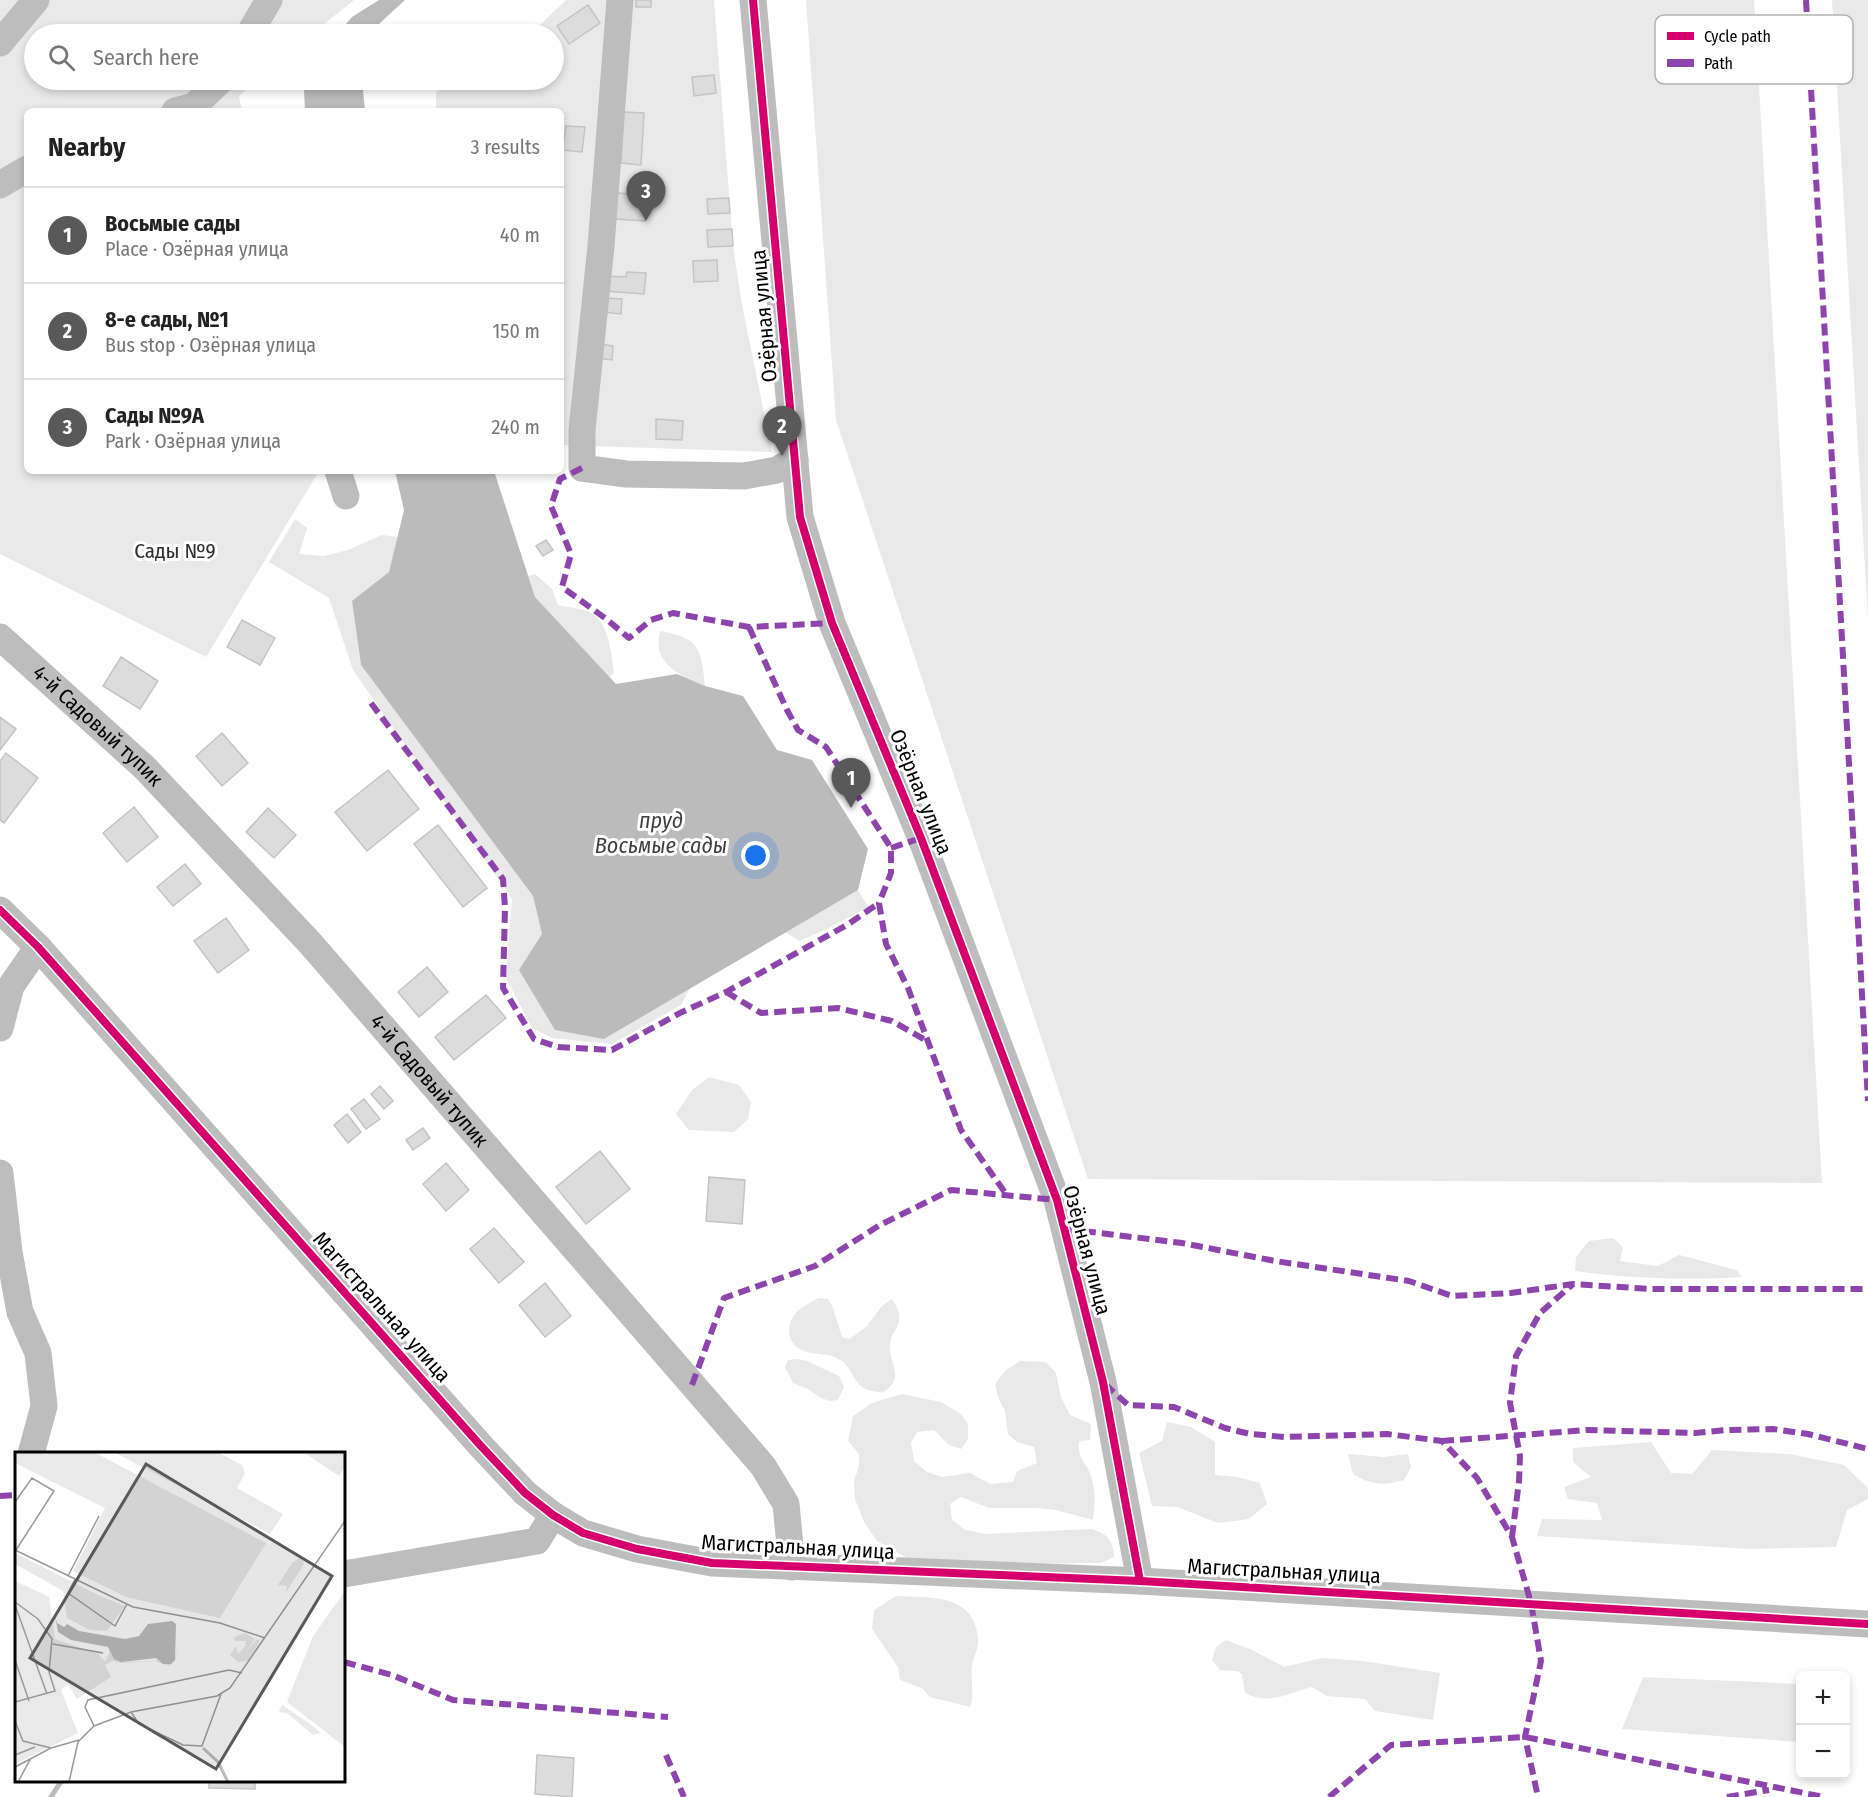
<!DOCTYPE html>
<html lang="en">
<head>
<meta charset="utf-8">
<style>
  body { margin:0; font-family:"Fira Sans Condensed",sans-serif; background:#f2f2f2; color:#222 }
  .controls { position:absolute; right:18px; bottom:18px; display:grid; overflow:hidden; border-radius:9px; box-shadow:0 3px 9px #0003 }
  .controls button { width:54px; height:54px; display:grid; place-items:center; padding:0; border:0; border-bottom:2px solid #e0e0e0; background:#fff; color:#222; font:30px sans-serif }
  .you { position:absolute; left:756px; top:856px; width:21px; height:21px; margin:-15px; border:4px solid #fff; border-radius:50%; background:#1a73e8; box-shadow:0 0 0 9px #1a73e833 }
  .badge { display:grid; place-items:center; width:39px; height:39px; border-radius:50%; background:#595959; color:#fff; font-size:20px; font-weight:700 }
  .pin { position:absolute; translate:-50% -50px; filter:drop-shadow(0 2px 3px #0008) }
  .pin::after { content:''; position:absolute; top:32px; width:21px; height:18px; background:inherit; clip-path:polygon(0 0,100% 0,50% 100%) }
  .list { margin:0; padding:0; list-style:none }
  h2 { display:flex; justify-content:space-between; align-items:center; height:78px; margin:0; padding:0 24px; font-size:26px }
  h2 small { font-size:20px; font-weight:400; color:#767676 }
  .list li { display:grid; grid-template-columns:39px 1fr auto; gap:18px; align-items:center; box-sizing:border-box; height:96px; padding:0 24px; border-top:2px solid #e0e0e0 }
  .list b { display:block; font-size:22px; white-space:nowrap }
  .list p { margin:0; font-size:20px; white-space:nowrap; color:#767676 }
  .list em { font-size:20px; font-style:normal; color:#767676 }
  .icon { flex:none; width:33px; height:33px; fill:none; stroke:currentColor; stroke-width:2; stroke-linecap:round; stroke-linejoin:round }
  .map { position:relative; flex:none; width:1868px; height:1797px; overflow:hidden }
  .search { position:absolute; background:#fff; box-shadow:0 3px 9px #0003; left:24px; top:24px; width:540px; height:66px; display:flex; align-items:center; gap:15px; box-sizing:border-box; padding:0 21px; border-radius:33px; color:#767676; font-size:22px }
  .panel { position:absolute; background:#fff; box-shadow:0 3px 9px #0003; left:24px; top:108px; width:540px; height:366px; border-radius:9px }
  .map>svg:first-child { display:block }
  .green { fill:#e9e9e9 }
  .water { fill:#bbb }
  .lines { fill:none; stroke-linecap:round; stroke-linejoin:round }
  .stream { stroke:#bbb; stroke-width:5 }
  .building { fill:#dcdcdc; stroke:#c4c4c4; stroke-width:1.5 }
  .minor { stroke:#bdbdbd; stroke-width:27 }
  .quiet { stroke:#8e44ad; stroke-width:6; stroke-dasharray:12 6; stroke-linecap:butt }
  .cycleway-casing { stroke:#fff; stroke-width:11 }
  .cycleway { stroke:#d6006c; stroke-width:8 }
  .labels { text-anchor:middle; stroke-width:6; stroke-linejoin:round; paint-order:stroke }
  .street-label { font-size:21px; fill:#000; stroke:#fff }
  .park-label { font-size:21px; fill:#2e2e2e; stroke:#fff }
  .water-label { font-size:22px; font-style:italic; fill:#3f3f3f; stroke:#fff }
  .inset-river { fill:none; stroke:#bbb; stroke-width:3 }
  .inset-road { fill:none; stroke:#999; stroke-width:1.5 }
  .view { fill:#595959; fill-opacity:0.15; stroke:#595959; stroke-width:3 }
  .inset-edge { fill:none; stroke:#000; stroke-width:3 }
  .key { fill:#fff; stroke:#b2b2b2; stroke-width:1.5 }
  .key-label { font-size:16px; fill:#000 }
</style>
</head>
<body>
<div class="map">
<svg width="1868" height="1797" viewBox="0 0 1868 1797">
  <rect width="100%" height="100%" fill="#fff"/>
  <g class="green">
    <path d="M0,0H354L312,34H34V80H258L239,96L242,111H27V471H319L206,657L0,554Z"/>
    <path d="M566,0H714L733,246L742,305L772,452L561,445V111H436V92L455,80H554V34H525L540,25Z"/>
    <path d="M806,0H1754L1822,1183L1088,1179L836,420Z"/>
    <path d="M1832,0H1868V620Z"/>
    <path d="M295,519L307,528L299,554L324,556L348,550L382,535L398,537L389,572L352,602L361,665L533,896L542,934L604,1039L690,988L681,1005L612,1044L552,1038L532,1028L506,978L512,899L353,670L329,598L269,562Z"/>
    <path d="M535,574L552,589L558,605C567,607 578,608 587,611C609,619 611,652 614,673L609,677L535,597L528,576Z"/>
    <path d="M660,631C700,638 701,648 705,686C680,675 651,664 660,631Z"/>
    <path d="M858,890L868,907L829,928L799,941L785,932Z"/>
    <path d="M709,1077L739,1085L751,1102L748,1119L734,1132L689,1130L676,1114L692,1090Z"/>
    <path d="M1613,1238L1623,1247L1620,1261L1658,1266L1679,1255L1737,1270L1742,1277C1685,1280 1631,1279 1575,1271L1576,1257L1589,1241Z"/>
    <path d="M819,1298L828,1299L832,1305L842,1337L850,1339L867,1326L882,1306L892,1299C910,1326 889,1327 890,1349C891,1367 905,1379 883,1392C849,1392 858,1369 837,1358C827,1353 814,1355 804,1351C788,1345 784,1326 796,1313C802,1306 812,1302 819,1298Z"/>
    <path d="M797,1359L807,1361L839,1376L844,1387L838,1400L830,1401L821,1398L808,1389L793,1383L785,1367L788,1360Z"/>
    <path d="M1020,1361L1046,1362L1056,1373L1061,1397L1070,1415L1091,1424L1090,1440L1079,1441C1077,1458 1086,1462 1091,1476C1096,1491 1095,1505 1093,1520L1056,1510L1035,1508H989L961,1497L950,1504L952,1520L965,1530L986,1534L1091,1529C1108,1534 1113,1540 1114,1557L1101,1563L946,1565L907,1558L877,1541L864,1522L855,1499L854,1481L859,1466V1454L848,1441L853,1416L872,1403L902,1394L941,1402L961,1414L968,1424V1439L961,1449L949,1445L934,1430L917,1432L911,1443L914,1461L927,1472L942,1477L970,1473L990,1484L1013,1482L1017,1471L1037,1463L1034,1447L1017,1442L1008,1434L1005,1411L998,1397L995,1384L1005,1371Z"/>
    <path d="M1167,1422L1191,1427L1215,1442V1475L1237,1477L1260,1483L1267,1504L1249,1519L1218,1523L1177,1507L1152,1506L1139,1453L1162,1441Z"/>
    <path d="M1651,1442L1671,1473L1692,1474L1712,1450L1789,1454L1844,1465L1868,1488V1499L1847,1510L1836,1547L1750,1549L1537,1536L1542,1519L1602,1520L1597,1503L1568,1499L1564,1487L1591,1477L1573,1462V1448Z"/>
    <path d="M1348,1454L1384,1457L1408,1454L1411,1467L1404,1480C1384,1486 1371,1485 1353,1474Z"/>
    <path d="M896,1596C930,1598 974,1593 978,1638C979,1647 974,1656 972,1665C970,1679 975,1693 970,1707L930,1697L922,1688L900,1680L898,1667L872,1629L874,1610Z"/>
    <path d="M1226,1640L1252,1650L1284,1667L1322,1658L1363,1661L1440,1673L1433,1720L1375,1711L1365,1699L1327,1696L1312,1687C1288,1693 1268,1706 1245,1693L1242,1674L1237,1671L1220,1670L1212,1660L1216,1647Z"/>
    <path d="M1643,1677L1800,1684V1742L1622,1729Z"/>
  </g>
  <g class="water">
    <path d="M379,0H405L368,34H337L352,17Z"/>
    <path d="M309,80H362L365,111H305L304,89Z"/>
    <path d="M395,471H494L535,597L616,684L677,674L705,686L743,696L777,750L812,760L868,849L858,890L604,1039L555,1030L519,970L542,934L533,896L361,665L352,601L389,572L404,510Z"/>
  </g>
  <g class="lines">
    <path class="stream" d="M51,1797L62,1780"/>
  </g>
  <g class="building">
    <rect x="636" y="0" width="15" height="7"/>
    <path d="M588,5L600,23L569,44L557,26Z"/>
    <path d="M714,75L716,93L694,96L692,77Z"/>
    <path d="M624,112L644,113L641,165L621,163Z"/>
    <path d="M566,126L585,127L582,152L563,150Z"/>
    <path d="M617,193L647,195L645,221L615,219Z"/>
    <path d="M729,198L730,213L708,214L707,199Z"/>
    <path d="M732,229L733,246L708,247L707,230Z"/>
    <path d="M717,260L718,281L694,282L693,261Z"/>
    <path d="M627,272L646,273L644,294L605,291L607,276L626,277Z"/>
    <path d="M605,298L622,299L621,314L604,312Z"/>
    <path d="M600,344L613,346L612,360L599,358Z"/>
    <path d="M656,419L683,421L682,440L656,439Z"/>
    <path d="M546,540L553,550L543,556L536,546Z"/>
    <path d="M242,620L275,638L260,665L227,647Z"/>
    <path d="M121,657L158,681L140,709L103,686Z"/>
    <path d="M0,717L16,729L0,750Z"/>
    <path d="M222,733L248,763L222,786L196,756Z"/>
    <path d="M6,753L38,778L4,823L0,820V761Z"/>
    <path d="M388,770L419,809L367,851L335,812Z"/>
    <path d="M134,807L158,837L127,862L103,833Z"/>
    <path d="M268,808L296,835L274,858L246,832Z"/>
    <path d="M438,825L487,888L463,907L414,844Z"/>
    <path d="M185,864L201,884L173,906L157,887Z"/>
    <path d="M226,918L249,950L218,973L194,941Z"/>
    <path d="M427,967L448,992L419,1017L398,992Z"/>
    <path d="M486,995L506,1018L454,1060L435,1037Z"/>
    <path d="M380,1086L393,1101L384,1109L371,1094Z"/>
    <path d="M364,1099L380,1119L366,1129L351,1109Z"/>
    <path d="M347,1114L361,1132L348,1143L334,1125Z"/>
    <path d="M423,1128L430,1138L413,1150L406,1140Z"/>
    <path d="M600,1151L630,1189L586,1224L556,1187Z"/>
    <path d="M446,1163L469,1190L446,1211L423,1184Z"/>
    <path d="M709,1177L745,1180L742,1224L706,1221Z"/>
    <path d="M494,1228L524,1262L499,1283L470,1249Z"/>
    <path d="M545,1283L571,1316L545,1337L519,1305Z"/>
    <path d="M537,1755L574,1758L572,1797L535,1794Z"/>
    <path d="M209,1780H255V1789L209,1788Z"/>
  </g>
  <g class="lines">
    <g class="minor">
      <path d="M620,0L601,246L582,430V468L626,474L744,476L777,470L795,459"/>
      <path d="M753,0L800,517L832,623L921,838L1057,1200L1103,1382L1140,1581"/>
      <path d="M249,34L269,0"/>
      <path d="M0,43L36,0"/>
      <path d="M175,111L194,106L221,80"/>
      <path d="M0,185L27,169"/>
      <path d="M338,471L346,496"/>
      <path id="s1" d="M0,637L144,767L310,943L763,1466L786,1504L792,1567"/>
      <path d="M0,910L38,947L480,1445L525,1493L553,1515L583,1533L637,1549L712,1563L1140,1581L1868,1624"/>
      <path d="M0,1028L11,986L38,947"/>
      <path d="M0,1173L9,1252L20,1312L38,1353L44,1406L31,1454"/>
      <path d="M344,1574L537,1541L553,1515"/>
    </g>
    <g class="quiet">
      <path d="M1806,0L1868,1101"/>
      <path d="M582,468L560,479L551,506L571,554L562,587L605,618L629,638L651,620L673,613L749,627L832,623"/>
      <path d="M749,627L787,710L798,730L826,747L891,848V873L879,903L886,944L908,988L961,1130L1006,1194"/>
      <path d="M371,703L503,879L505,908L503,988L534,1039L558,1047L612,1050L680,1013L726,992L847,925L879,903"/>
      <path d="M891,848L921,838"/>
      <path d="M726,992L761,1013L838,1008L892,1021L927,1041"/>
      <path d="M1066,1229L1182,1243L1275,1261L1409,1281L1452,1296L1511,1293L1573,1284L1651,1289H1868"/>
      <path d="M1105,1384L1128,1405L1174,1407L1225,1428L1250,1434L1285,1437L1387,1434L1442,1441L1477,1478L1512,1537L1531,1603L1541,1661L1525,1737L1538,1797"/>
      <path d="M692,1385L724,1298L815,1266L880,1225L951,1190L1057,1200"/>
      <path d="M1442,1441L1587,1430L1695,1433L1727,1430L1773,1429L1808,1434L1868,1449"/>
      <path d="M0,1496L16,1495"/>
      <path d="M1512,1537L1519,1481L1520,1456L1510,1403L1516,1356L1540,1313L1573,1284"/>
      <path d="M344,1662L392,1675L453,1700L668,1717"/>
      <path d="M666,1755L684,1797"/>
      <path d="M1329,1797L1391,1745L1525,1737L1824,1797"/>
      <path d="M1727,1797L1769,1790"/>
    </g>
    <defs>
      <g id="cycleway">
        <path d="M753,0L800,517L832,623L921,838L1057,1200L1103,1382L1140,1581"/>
        <path d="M0,910L38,947L480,1445L525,1493L553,1515L583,1533L637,1549L712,1563L1140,1581L1868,1624"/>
      </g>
    </defs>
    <use href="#cycleway" class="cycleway-casing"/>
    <use href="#cycleway" class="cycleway"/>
  </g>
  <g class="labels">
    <g class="street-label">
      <text transform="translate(764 316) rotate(-95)" y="7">Озёрная улица</text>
      <text dy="7" stroke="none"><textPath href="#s1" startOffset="132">4-й Садовый тупик</textPath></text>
      <text transform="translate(921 792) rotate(68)" y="7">Озёрная улица</text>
      <text dy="7" stroke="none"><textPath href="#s1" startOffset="618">4-й Садовый тупик</textPath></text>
      <text transform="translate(1087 1250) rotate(75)" y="7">Озёрная улица</text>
      <text transform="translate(382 1307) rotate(48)" y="7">Магистральная улица</text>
      <text transform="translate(798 1547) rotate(3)" y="7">Магистральная улица</text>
      <text transform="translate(1284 1571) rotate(3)" y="7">Магистральная улица</text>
    </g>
    <g class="park-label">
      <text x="175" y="558">Сады №9</text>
    </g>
    <g class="water-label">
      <text x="661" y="828">пруд<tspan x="661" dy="25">Восьмые сады</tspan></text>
    </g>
  </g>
  <g transform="translate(15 1452)">
    <rect width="330" height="330" fill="#fff"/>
    <path d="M0,0H79L251,91L205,166L111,145L58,119L90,56L0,11ZM99,0H202L227,13L230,21L222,36L268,62L255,82ZM288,0H330V15L324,24ZM0,101L83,143L110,154L92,179L75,178L52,166L48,139L0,112ZM286,105L289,112L270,142L272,134L263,133L277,111ZM0,129L34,145L40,187L84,202L87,207L91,209L95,198L106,210L160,208L162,198L161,207L155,214L140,209L106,211L97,209L90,213L96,225L62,247L53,232L46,238L63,281L0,312ZM330,139V295L272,250L298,184ZM230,181L240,187L230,201L242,187L245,189L233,209L223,210L215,203L221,194L223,202L230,195L231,189H220L219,185ZM267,253L298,274L306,281L298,283L272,261L264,260Z" fill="#e9e9e9"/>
    <path d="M40,163L42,171L49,175L52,172L64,179L110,187L124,184L133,172L157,169L161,172L160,208L156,212H148L141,206L106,210L99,207L93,195L56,188L43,180Z" fill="#bbb"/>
    <path class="inset-river" d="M188,296L203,310L213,330"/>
    <path class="inset-road" d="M0,50L17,26L39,39L1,98M0,98L118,155L205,171L250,186M53,124L84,64M60,127L53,141L100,174L112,152M0,150L23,167L37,187L34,220L40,239L0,250M0,153L32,242M38,192L88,201M0,208L14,249M116,260L124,272L168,293L187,294L206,242M0,269L8,289L36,296M79,274L70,255L73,248L214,218L227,221M0,303L20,295M0,315L36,296L64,288M3,330L16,306M54,330L63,290L79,274L116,260L202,244L215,236L330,69"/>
    <path class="view" d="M131,12L317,124L201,317L15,206Z"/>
    <rect width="330" height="330" class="inset-edge"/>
  </g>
  <rect x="1655" y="15" width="198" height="69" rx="9" class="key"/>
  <rect x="1667" y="32" width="27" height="8" fill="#d6006c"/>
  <rect x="1667" y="59" width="27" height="8" fill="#8e44ad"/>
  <g class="key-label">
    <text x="1704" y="42">Cycle path</text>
    <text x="1704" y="69">Path</text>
  </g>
</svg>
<div class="controls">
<button>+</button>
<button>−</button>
</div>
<div class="you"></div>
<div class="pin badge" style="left:851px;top:808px">1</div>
<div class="pin badge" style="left:782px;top:456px">2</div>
<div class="pin badge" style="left:646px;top:221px">3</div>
<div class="search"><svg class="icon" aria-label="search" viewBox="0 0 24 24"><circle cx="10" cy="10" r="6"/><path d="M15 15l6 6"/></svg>Search here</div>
<section class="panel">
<h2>Nearby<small>3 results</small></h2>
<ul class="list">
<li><span class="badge">1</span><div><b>Восьмые сады</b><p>Place · Озёрная улица</p></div><em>40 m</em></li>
<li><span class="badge">2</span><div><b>8-е сады, №1</b><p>Bus stop · Озёрная улица</p></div><em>150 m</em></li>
<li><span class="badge">3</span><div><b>Сады №9А</b><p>Park · Озёрная улица</p></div><em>240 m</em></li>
</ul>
</section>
</div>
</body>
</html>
